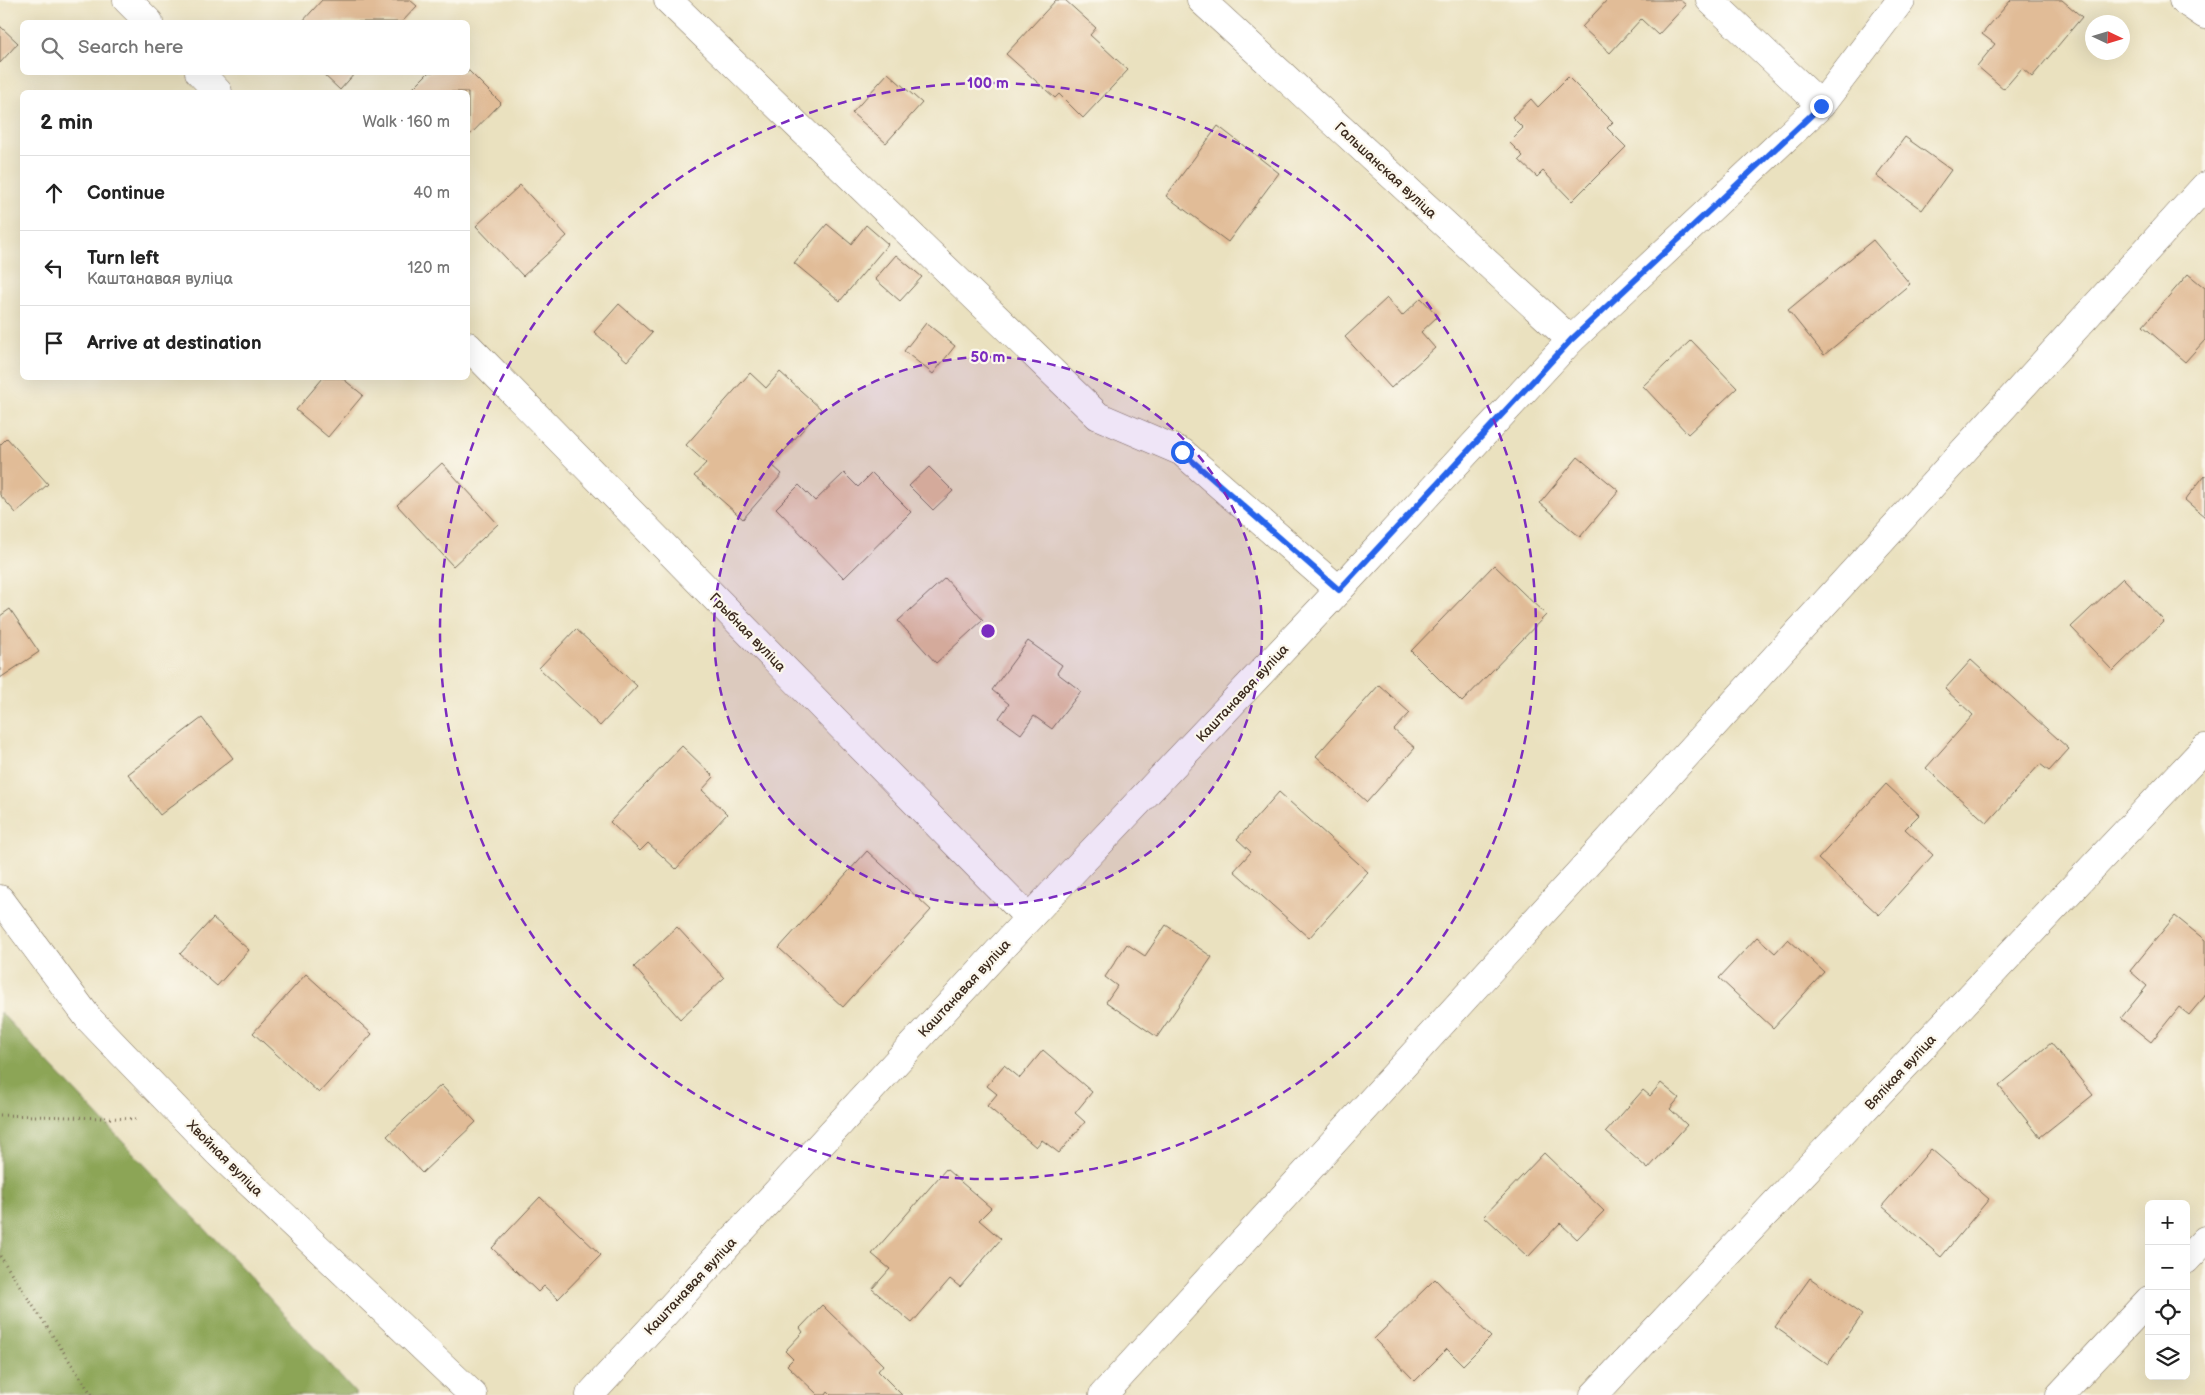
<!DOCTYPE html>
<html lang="en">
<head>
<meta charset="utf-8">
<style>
  body { margin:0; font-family:"Balsamiq Sans",sans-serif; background:#f6f6f6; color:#222 }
  .controls { position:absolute; right:15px; bottom:15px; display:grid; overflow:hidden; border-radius:8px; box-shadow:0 5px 20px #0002 }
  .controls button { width:45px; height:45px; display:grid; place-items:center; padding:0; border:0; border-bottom:1px solid #e0e0e0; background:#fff; color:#222; font:25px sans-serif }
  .compass { position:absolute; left:2085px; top:15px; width:45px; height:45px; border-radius:50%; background:#fff; box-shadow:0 5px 20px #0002; rotate:94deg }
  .stop { position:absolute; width:15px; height:15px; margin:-11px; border:4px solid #2563eb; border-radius:50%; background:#fff }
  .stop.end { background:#2563eb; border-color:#fff; box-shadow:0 1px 5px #0008 }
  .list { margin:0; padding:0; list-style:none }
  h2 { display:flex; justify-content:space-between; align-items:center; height:65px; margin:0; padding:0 20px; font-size:21px }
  h2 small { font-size:16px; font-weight:400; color:#767676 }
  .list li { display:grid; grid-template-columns:32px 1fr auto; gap:15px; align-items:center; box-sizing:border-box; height:75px; padding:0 20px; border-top:1px solid #e0e0e0 }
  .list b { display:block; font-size:19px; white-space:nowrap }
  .list p { margin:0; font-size:16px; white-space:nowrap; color:#767676 }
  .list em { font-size:16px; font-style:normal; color:#767676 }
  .icon { flex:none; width:28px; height:28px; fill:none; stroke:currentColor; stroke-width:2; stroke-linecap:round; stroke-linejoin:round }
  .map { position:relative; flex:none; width:2205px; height:1395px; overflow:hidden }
  .search { position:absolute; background:#fff; box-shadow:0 5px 20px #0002; left:20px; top:20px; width:450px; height:55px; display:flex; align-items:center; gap:12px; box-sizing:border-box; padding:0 18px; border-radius:8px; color:#767676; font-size:19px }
  .panel { position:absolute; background:#fff; box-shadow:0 5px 20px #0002; left:20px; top:90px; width:450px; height:290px; border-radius:8px }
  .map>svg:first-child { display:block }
  .forest { fill:#8ca557; stroke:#64683a }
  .building { fill:#e1bc97 }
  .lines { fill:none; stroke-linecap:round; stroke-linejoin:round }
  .minor-casing { stroke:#786a56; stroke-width:29 }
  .path { stroke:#786a56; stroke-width:3; stroke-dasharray:1 4; stroke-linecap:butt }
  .minor { stroke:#fff; stroke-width:28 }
  .route { stroke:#2563eb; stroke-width:6 }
  .ring { fill:none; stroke:#7b2cbf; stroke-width:2.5; stroke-dasharray:9 6 }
  .labels { text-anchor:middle; stroke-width:4.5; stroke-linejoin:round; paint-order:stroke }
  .street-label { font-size:14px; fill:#3b2a1e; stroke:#fbf7ec }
  .centre { fill:#7b2cbf; stroke:#fbf7ec; stroke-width:2.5 }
  .ring-label { font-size:15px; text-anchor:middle; font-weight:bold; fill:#7b2cbf; stroke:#fbf7ec; stroke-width:4.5; stroke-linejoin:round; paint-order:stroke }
</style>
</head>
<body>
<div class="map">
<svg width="2205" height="1395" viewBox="0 0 2205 1395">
  <rect width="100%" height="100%" fill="#fbf7ec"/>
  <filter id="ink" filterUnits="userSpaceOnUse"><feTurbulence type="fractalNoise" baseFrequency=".02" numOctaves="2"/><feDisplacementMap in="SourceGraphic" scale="10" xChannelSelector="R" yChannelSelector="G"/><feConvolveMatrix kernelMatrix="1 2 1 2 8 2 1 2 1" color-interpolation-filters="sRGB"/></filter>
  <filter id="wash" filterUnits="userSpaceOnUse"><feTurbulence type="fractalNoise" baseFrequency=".0096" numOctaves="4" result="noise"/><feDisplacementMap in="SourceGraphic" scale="20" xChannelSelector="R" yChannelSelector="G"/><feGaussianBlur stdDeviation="1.12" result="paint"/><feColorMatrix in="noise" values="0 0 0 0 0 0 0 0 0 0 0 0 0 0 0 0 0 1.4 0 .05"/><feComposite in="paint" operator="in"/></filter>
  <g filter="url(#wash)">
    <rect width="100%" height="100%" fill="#eae1bf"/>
    <path class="forest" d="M0,1012L244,1270L357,1395H0Z"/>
    <g id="blocks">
      <g class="building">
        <path d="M322,0H410L417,6L402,22H302Z"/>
        <path d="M1056,0H1065L1096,28L1090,35L1128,70L1083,118L1059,94L1055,98L1006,54Z"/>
        <path d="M1607,0H1680L1686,5L1658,35L1641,19L1610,53L1582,27Z"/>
        <path d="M2011,0H2062L2082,17L2032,77L2022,68L2004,89L1977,66L1995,44L1982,34Z"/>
        <path d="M0,26L18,43L0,63Z"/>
        <path d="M468,70L501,103L468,137V92H409L429,72H468Z"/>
        <path d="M321,72H356L340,90Z"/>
        <path d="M888,73L922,103L886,143L852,113Z"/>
        <path d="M1568,77L1613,122L1607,128L1626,147L1572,201L1543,171L1537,177L1519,160L1523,156L1509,142L1523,128L1512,117L1531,99L1538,107Z"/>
        <path d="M1218,126L1279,173L1228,242L1166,196Z"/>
        <path d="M1905,137L1951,170L1922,210L1876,176Z"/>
        <path d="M520,185L567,236L523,276L476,226Z"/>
        <path d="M827,224L851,244L866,225L888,244L840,301L794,263Z"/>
        <path d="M1873,240L1910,284L1824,355L1788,310Z"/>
        <path d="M896,255L922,277L900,301L875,279Z"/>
        <path d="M2188,274L2205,288V340L2185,362L2143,326Z"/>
        <path d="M1387,298L1402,316L1421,298L1438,316L1421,332L1435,348L1391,388L1345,337Z"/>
        <path d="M619,304L652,333L627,361L594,332Z"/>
        <path d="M926,323L955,346L933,374L904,351Z"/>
        <path d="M1691,340L1737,388L1688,434L1643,386Z"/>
        <path d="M780,372L821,409L772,465L782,474L743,519L694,476L706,463L686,445L750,373L766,388Z"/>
        <path d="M323,378H342L363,395L328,437L296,410Z"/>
        <path d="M7,438L48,484L16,513L0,495V445Z"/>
        <path d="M1578,457L1619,491L1580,537L1540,503Z"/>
        <path d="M442,463L498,524L453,566L397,505Z"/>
        <path d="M929,467L953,491L933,510L909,486Z"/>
        <path d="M844,473L858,487L872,473L911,512L844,578L776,508L799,485L815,501Z"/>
        <path d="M2205,475V517L2185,500Z"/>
        <path d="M1494,565L1546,615L1462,702L1411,651Z"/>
        <path d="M945,578L983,620L936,663L898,621Z"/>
        <path d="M2123,578L2164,621L2113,671L2071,627Z"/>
        <path d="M10,609L39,652L0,678V616Z"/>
        <path d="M576,629L637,686L600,726L539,668Z"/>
        <path d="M1028,641L1062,665L1057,673L1081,691L1052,729L1034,716L1021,734L999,718L1009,704L992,690Z"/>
        <path d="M1971,660L2069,749L2049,771L2040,764L1987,823L1926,768L1973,715L1945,689Z"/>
        <path d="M1379,685L1410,713L1394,730L1415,748L1367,802L1316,756Z"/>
        <path d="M202,718L233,758L160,815L128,774Z"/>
        <path d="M682,746L714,777L702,790L727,814L676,869L648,843L640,851L610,822Z"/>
        <path d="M1886,784L1919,815L1905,829L1933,855L1879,915L1818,859Z"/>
        <path d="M1279,792L1368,872L1309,938L1234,871L1251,852L1237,839Z"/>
        <path d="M867,851L931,910L843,1007L779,948Z"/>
        <path d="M2175,916L2205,940V996L2189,1015L2179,1007L2151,1042L2121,1018L2147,986L2130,971Z"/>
        <path d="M213,918L249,950L217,986L180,954Z"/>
        <path d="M1166,925L1212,957L1157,1037L1106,1002L1117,986L1105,977L1127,944L1145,956Z"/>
        <path d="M677,927L724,978L680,1019L634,967Z"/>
        <path d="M1757,937L1775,953L1788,939L1824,972L1773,1028L1719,978Z"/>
        <path d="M306,974L372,1034L319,1093L253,1033Z"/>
        <path d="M2051,1043L2093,1095L2040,1137L1999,1086Z"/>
        <path d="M1043,1050L1092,1092L1075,1113L1085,1122L1059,1153L1042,1140L1036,1147L987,1106L997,1094L987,1086L1004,1065L1020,1078Z"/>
        <path d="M1661,1083L1679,1098L1670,1109L1687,1125L1648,1169L1606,1132L1643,1090L1650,1096Z"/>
        <path d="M441,1085L476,1122L422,1173L387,1136Z"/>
        <path d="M1931,1149L1989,1199L1941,1257L1882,1206Z"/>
        <path d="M1544,1153L1604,1211L1577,1239L1560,1223L1528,1257L1484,1216Z"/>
        <path d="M946,1169L991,1208L979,1220L1001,1239L960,1287L950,1279L912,1323L872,1289L890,1269L872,1254Z"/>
        <path d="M540,1197L601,1255L558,1299L544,1286L538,1292L492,1248Z"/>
        <path d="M1810,1278L1862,1315L1828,1364L1775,1327Z"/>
        <path d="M1435,1279L1491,1337L1463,1365L1447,1349L1415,1381L1374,1339Z"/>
        <path d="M822,1305L883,1365L878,1371L902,1395H831L828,1392L826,1395H818L787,1365L793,1359L785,1351L803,1332L800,1328Z"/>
      </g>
    </g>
  </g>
  <g filter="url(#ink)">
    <use href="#blocks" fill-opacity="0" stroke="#786a56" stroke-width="1"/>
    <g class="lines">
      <defs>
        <g id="minor">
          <path d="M127,0L149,22"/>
          <path d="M668,0L1098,416L1182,452L1339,590"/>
          <path d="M1201,0L1571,340"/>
          <path d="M1710,0L1821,105"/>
          <path d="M2183,0L2205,15"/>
          <path d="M199,72L218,92"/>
          <path d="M468,346L1029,918"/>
          <path d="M0,899L89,1019L217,1152L473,1395"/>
          <path d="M2186,1260L2205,1240"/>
          <path d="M590,1395L1029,918L1339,590L1571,340L1821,105L1901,0"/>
          <path d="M1103,1395L2205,186"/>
          <path d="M1594,1395L2205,748"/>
          <path d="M2060,1395L2149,1300"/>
        </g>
      </defs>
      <use href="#minor" class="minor-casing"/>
      <g class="path">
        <path d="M0,1115L139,1119"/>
        <path d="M0,1256L92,1395"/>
      </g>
      <use href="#minor" class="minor"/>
    </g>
  </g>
  <g class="lines" filter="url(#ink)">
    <path class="route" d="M1182,452L1339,590L1571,340L1821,106"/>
  </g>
  <circle cx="988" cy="631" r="274" fill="#7b2cbf" fill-opacity=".12"/>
  <g class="ring">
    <circle cx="988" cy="631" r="274"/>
    <circle cx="988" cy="631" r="548"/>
  </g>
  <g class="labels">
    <g class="street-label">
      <text transform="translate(1386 170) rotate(43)" y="5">Гальшанская вуліца</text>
      <text transform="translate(748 632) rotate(46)" y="5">Грыбная вуліца</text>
      <text transform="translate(1242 693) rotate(-47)" y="5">Каштанавая вуліца</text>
      <text transform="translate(964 988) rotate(-47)" y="5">Каштанавая вуліца</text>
      <text transform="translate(1900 1072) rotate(-47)" y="5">Вялікая вуліца</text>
      <text transform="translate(225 1158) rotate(45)" y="5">Хвойная вуліца</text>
      <text transform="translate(690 1286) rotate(-47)" y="5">Каштанавая вуліца</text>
    </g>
  </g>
  <circle cx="988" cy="631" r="8" class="centre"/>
  <g class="ring-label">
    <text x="988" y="88">100 m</text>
    <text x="988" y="362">50 m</text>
  </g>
</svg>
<div class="controls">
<button>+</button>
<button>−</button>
<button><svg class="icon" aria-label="locate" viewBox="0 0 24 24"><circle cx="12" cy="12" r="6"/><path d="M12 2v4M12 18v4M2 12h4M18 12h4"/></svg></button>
<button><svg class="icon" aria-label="layers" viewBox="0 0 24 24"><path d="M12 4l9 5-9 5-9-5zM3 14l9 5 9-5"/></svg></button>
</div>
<svg class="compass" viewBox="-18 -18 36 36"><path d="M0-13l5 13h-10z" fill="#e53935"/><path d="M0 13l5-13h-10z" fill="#767676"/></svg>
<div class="stop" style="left:1182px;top:452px"></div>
<div class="stop end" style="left:1821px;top:106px"></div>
<div class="search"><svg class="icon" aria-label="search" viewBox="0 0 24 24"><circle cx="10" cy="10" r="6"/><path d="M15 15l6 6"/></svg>Search here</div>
<section class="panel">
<h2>2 min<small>Walk · 160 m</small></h2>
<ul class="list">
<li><svg class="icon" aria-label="ahead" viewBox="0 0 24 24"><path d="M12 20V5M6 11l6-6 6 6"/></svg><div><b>Continue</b></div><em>40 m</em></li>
<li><svg class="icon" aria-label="left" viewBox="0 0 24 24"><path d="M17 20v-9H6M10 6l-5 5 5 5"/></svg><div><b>Turn left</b><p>Каштанавая вуліца</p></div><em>120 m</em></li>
<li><svg class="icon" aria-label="arrive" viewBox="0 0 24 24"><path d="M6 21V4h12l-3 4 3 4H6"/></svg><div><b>Arrive at destination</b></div></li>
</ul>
</section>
</div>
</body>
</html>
